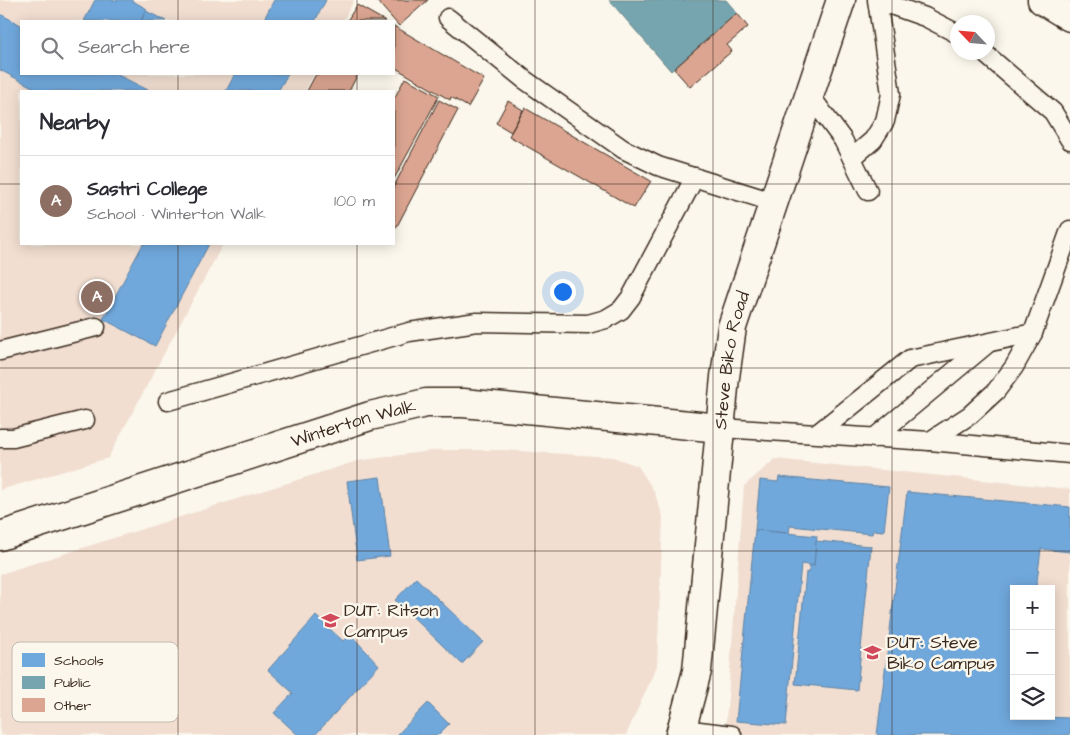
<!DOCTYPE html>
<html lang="en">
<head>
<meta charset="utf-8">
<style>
  body { margin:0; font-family:"Architects Daughter",sans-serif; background:#f2f2f3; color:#2b2b33 }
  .controls { position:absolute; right:15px; bottom:15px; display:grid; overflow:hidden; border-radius:0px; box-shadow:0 2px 12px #0003 }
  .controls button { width:45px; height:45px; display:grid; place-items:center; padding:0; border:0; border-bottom:1px solid #e1e1e2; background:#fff; color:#2b2b33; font:25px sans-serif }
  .compass { position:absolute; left:950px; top:15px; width:45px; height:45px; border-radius:50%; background:#fff; box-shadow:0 2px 12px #0003; rotate:296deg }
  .you { position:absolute; left:562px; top:291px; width:18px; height:18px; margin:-12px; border:4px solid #fff; border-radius:50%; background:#1a73e8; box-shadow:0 0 0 8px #1a73e833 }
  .badge { display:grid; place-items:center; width:32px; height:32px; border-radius:50%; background:#db2777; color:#fff; font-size:16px; font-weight:700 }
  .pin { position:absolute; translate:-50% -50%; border:2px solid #fff; box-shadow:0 1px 5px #0006 }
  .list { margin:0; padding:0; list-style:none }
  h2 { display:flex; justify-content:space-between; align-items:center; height:65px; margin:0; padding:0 20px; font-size:21px }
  h2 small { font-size:16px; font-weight:400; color:#7c7c81 }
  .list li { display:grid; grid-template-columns:32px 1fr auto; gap:15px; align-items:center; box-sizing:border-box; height:90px; padding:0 20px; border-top:1px solid #e1e1e2 }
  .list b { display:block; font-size:19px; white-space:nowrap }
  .list p { margin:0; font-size:16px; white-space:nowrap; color:#7c7c81 }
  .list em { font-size:16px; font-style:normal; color:#7c7c81 }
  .icon { flex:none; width:28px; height:28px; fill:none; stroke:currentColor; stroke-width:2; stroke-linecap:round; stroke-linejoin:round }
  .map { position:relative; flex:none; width:1070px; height:735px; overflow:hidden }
  .search { position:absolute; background:#fff; box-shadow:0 2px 12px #0003; left:20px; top:20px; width:375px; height:55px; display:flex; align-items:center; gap:12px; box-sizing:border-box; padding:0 18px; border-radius:0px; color:#7c7c81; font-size:19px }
  .panel { position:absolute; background:#fff; box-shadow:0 2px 12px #0003; left:20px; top:90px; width:375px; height:155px; border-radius:0px }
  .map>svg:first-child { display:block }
  .built { fill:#f1ded1; fill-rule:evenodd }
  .schools { fill:#6fa8dc; stroke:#5f82a3 }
  .public { fill:#76a5af; stroke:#648084 }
  .building { fill:#dba591; stroke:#3b2a1e }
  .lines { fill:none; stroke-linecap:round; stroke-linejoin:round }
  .service-casing { stroke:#3b2a1e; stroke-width:21 }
  .minor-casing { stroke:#3b2a1e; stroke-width:31 }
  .secondary-casing { stroke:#3b2a1e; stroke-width:31 }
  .service { stroke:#fbf7ec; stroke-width:18 }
  .minor { stroke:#fbf7ec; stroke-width:28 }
  .secondary { stroke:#fbf7ec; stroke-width:28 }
  .grid { fill:none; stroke:#3b2a1e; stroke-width:1; stroke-opacity:0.55 }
  .labels { text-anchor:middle; stroke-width:5; stroke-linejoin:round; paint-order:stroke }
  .street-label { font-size:18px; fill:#3b2a1e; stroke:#fbf7ec }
  .poi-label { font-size:18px; fill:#3b2a1e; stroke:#fbf7ec; text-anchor:start }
  .key { fill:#fbf7ec; stroke:#c1baae; stroke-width:1 }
  .key-label { font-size:14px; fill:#3b2a1e }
</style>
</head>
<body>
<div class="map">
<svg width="1070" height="735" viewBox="0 0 1070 735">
  <rect width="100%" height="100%" fill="#fbf7ec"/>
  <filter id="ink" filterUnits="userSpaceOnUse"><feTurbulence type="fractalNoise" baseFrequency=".02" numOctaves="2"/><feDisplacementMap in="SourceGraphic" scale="10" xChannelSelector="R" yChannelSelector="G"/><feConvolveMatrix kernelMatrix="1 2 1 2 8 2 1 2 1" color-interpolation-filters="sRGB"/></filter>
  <g filter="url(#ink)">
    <g class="built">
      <path d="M0,0H354L343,21H21V74H314L305,91H21V244H223L108,458L0,490Z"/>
      <path d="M437,450H503L613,457L638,466L654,491L663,517L657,666L626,735H0V574L357,461Z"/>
      <path d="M775,459L1070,489V735H725L744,486ZM1014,589H1051V716H1014Z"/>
    </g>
    <g class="schools">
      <path d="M95,0H131L147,9L141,21H84Z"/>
      <path d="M274,0H326L315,21H263Z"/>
      <path d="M146,11L166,21H141Z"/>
      <path d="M0,14L21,25V74H116L150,91H40L0,70Z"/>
      <path d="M235,74H288L278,91H226Z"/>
      <path d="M143,244H209L155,346L103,319Z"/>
      <path d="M380,477L390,556L357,560L347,481Z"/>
      <path d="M779,477L889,487L884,531L873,530L872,534L790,526L789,533L755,530L760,480L778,482Z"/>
      <path d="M907,492L1070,507V552L1041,549L1036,589H1014V716L1070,718V735H877Z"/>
      <path d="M755,530L817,536L814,566L801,564L786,725L736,721Z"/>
      <path d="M816,541L871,546L857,690L795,684L806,572L809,573L810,565L814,566Z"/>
      <path d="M416,578L483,642L462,664L395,600Z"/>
      <path d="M316,616L343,641L350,634L379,665L315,735H298L274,713L293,693L268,670Z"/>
      <path d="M428,703L449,724L438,735H397Z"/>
    </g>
    <path class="public" d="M609,0H726L737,13L671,71Z"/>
    <g class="building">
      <path d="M376,0H428L399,26Z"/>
      <path d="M357,5L385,21H347Z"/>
      <path d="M737,13L748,27L727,45L732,51L690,87L674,69Z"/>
      <path d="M394,26L484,79L468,107L451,97L450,100L394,67Z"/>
      <path d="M316,74H358L349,91H307Z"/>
      <path d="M405,78L439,96L394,179V99Z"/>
      <path d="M439,100L458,110L396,228L394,227V186Z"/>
      <path d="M508,101L523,110L511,132L496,123Z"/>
      <path d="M525,108L651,181L634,208L509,136Z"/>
    </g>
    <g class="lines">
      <defs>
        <g id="service">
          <path d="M448,18L525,80L623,149L658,166L773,202"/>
          <path d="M983,52L1053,112L1070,140"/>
          <path d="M809,94L843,140L868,191"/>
          <path d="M852,158L873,140L885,121L891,94L877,0L925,17L958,34"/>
          <path d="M0,351L96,327"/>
          <path d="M168,401L409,332L477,322L588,324L606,319L621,310L631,297L695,177"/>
          <path d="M720,428L930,441L1070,454"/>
          <path d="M818,433L910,359L1033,333"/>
          <path d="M0,438H13L85,420"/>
          <path d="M874,438L987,344"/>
          <path d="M930,441L970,415L996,391L1014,367L1033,333L1070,230"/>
          <path d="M683,729L732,735"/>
        </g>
        <g id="minor">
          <path id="s1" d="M0,536L370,416L426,403H463L720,428"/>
          <path id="s2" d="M680,735L697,671L725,377L732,327L841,0"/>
        </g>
        <path id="secondary" d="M1042,0L1070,17"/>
      </defs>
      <use href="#service" class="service-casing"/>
      <use href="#minor" class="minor-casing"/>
      <use href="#secondary" class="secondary-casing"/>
      <use href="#service" class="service"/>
      <use href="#minor" class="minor"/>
      <use href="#secondary" class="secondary"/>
    </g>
  </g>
  <path class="grid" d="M178,0V21M357,0V21M535,0V735M713,0V735M892,0V735M178,74V91M357,74V91M0,184H21M394,184H1070M178,244V735M357,244V735M0,368H1070M0,551H1070"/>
  <defs>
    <symbol id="university-bare" viewBox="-9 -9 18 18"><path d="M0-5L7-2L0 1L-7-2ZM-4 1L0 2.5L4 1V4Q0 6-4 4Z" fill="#d1495b" stroke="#fbf7ec" stroke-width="2.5" paint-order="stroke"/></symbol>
  </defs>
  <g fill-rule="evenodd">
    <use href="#university-bare" x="318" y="608" width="25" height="25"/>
    <use href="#university-bare" x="860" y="640" width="25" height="25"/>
  </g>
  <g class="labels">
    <g class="street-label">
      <text dy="6" stroke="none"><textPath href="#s2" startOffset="379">Steve Biko Road</textPath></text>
      <text dy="6" stroke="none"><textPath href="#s1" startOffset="371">Winterton Walk</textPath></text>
    </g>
    <g class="poi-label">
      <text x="344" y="616">DUT: Ritson<tspan x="344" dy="21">Campus</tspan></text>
      <text x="887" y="648">DUT: Steve<tspan x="887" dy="21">Biko Campus</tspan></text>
    </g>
  </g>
  <rect x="12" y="642" width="166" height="80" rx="8" class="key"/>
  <rect x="22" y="653" width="23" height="14" fill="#6fa8dc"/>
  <rect x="22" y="676" width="23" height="13" fill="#76a5af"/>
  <rect x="22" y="698" width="23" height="14" fill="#dba591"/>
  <g class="key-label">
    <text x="54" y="665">Schools</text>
    <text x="54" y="687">Public</text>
    <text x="54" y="710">Other</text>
  </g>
</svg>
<div class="controls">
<button>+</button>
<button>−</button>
<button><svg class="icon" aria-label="layers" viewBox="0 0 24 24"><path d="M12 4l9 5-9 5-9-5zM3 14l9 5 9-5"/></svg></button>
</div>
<svg class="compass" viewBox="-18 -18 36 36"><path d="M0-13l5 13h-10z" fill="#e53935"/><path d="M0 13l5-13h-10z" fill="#7c7c81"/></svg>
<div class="you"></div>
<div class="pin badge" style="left:97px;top:297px;background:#8d6e63">A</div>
<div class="search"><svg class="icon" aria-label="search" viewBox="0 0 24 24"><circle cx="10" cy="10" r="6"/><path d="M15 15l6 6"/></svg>Search here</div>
<section class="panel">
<h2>Nearby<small></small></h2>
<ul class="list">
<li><span class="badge" style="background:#8d6e63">A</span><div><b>Sastri College</b><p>School · Winterton Walk</p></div><em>100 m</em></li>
</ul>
</section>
</div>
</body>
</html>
